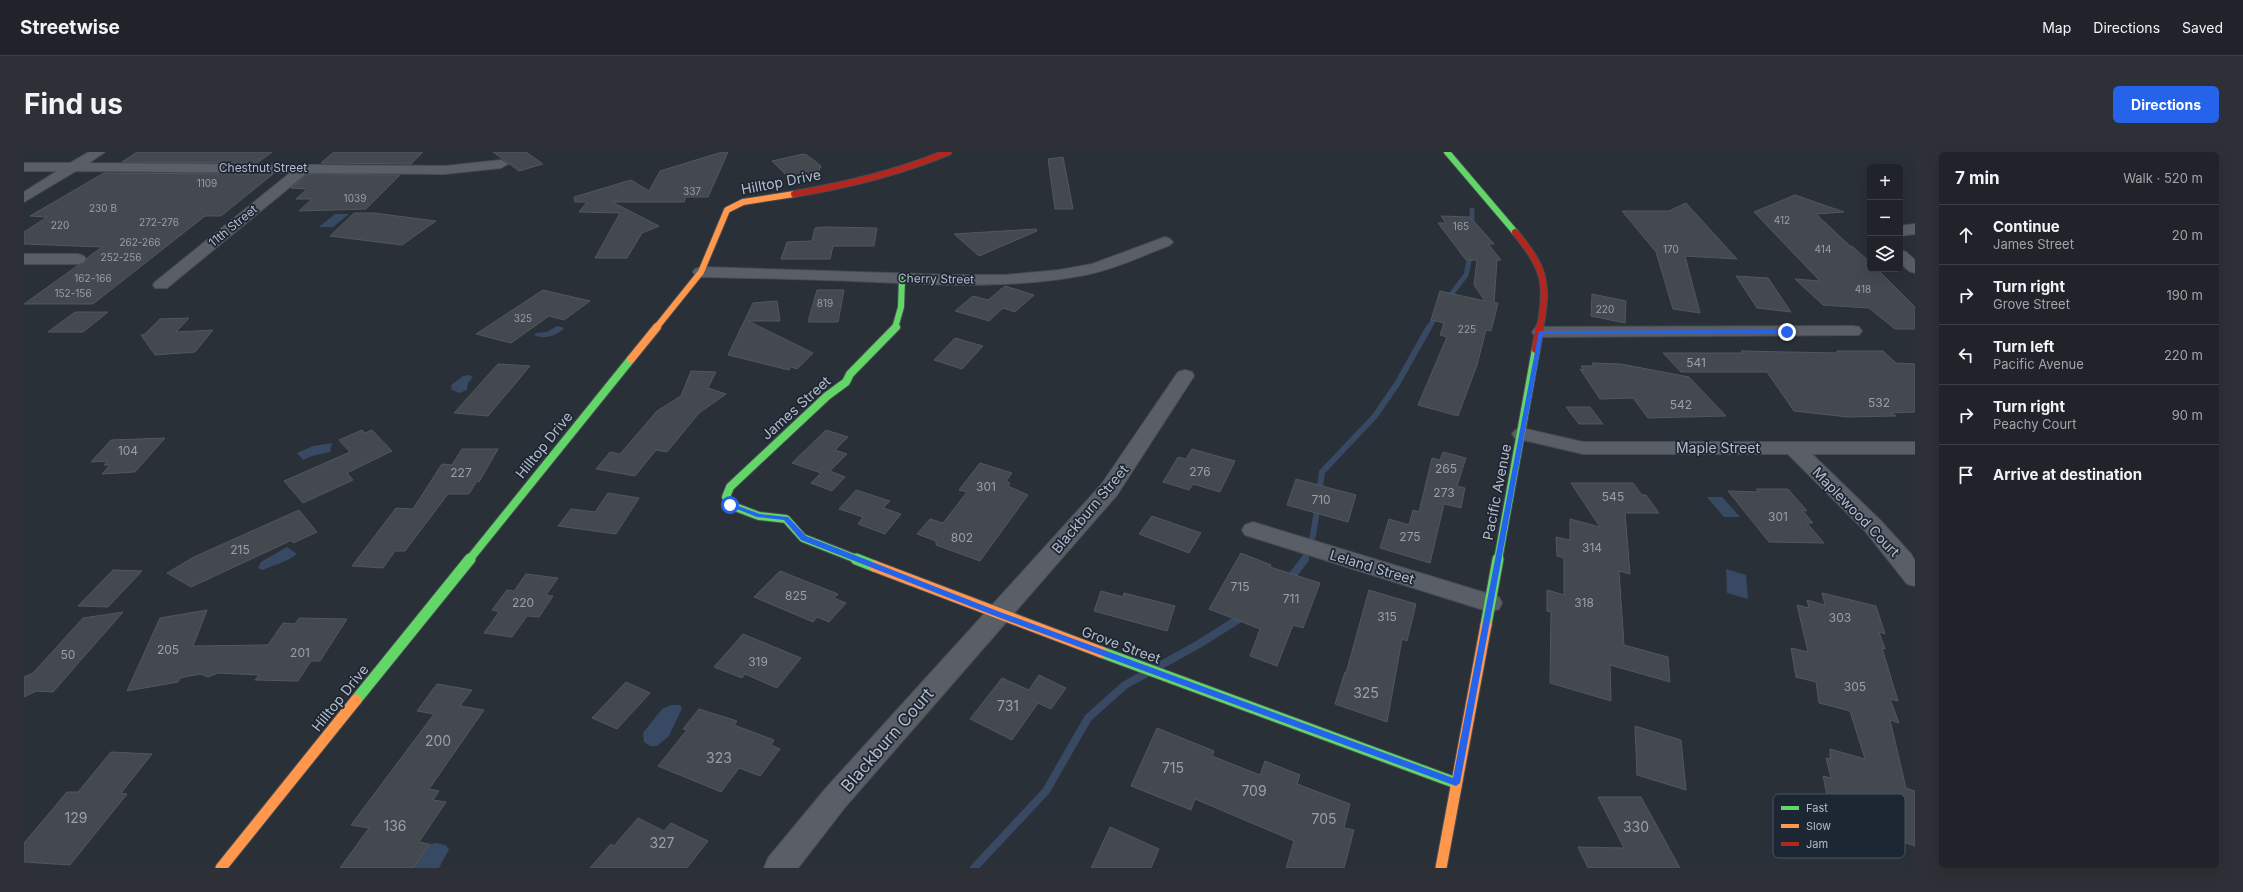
<!DOCTYPE html>
<html lang="en">
<head>
<meta charset="utf-8">
<style>
  body { margin:0; font-family:Inter,sans-serif; background:#2d3036; color:#f1f3f6 }
  .controls { position:absolute; right:12px; top:12px; display:grid; overflow:hidden; border-radius:6px; box-shadow:0 4px 16px #0002 }
  .controls button { width:36px; height:36px; display:grid; place-items:center; padding:0; border:0; border-bottom:1px solid #3d4147; background:#20242a; color:#f1f3f6; font:20px sans-serif }
  .stop { position:absolute; width:12px; height:12px; margin:-9px; border:3px solid #2563eb; border-radius:50%; background:#fff }
  .stop.end { background:#2563eb; border-color:#fff; box-shadow:0 1px 4px #0008 }
  .list { margin:0; padding:0; list-style:none }
  h2 { display:flex; justify-content:space-between; align-items:center; height:52px; margin:0; padding:0 16px; font-size:17px }
  h2 small { font-size:13px; font-weight:400; color:#a2a4a8 }
  .list li { display:grid; grid-template-columns:26px 1fr auto; gap:12px; align-items:center; box-sizing:border-box; height:60px; padding:0 16px; border-top:1px solid #3d4147 }
  .list b { display:block; font-size:15px; white-space:nowrap }
  .list p { margin:0; font-size:13px; white-space:nowrap; color:#a2a4a8 }
  .list em { font-size:13px; font-style:normal; color:#a2a4a8 }
  .icon { flex:none; width:22px; height:22px; fill:none; stroke:currentColor; stroke-width:2; stroke-linecap:round; stroke-linejoin:round }
  .map { position:relative; flex:none; width:1891px; height:716px; overflow:hidden; border-radius:6px }
  header { display:flex; align-items:center; gap:24px; box-sizing:border-box; height:56px; padding:0 20px; background:#20242a; border-bottom:1px solid #3d4147 }
  header strong { font-size:19px }
  nav { display:flex; gap:22px; margin-inline-start:auto; font-size:14px }
  .intro { display:flex; align-items:center; justify-content:space-between; box-sizing:border-box; height:96px; padding:0 24px }
  h1 { margin:0; font-size:28px }
  .button { padding:10px 18px; border-radius:6px; background:#2563eb; color:#fff; font-size:14px; font-weight:700 }
  main { display:flex; gap:24px; padding:0 24px }
  aside { flex:1; background:#20242a; border-radius:6px; box-shadow:0 4px 16px #0002 }
  .map>svg:first-child { display:block }
  .water { fill:#384963 }
  .lines { fill:none; stroke-linecap:round; stroke-linejoin:round }
  .stream-far2 { stroke:#384963; stroke-width:5 }
  .stream-far1 { stroke:#384963; stroke-width:6 }
  .stream { stroke:#384963; stroke-width:8 }
  .building { fill:#444950; stroke:#52575f }
  .street-casing { stroke:#484c53; stroke-width:2 }
  .fast-far2-casing { stroke:#484c53; stroke-width:8 }
  .fast-far1-casing { stroke:#484c53; stroke-width:10 }
  .fast-casing { stroke:#484c53; stroke-width:13 }
  .slow-far2-casing { stroke:#484c53; stroke-width:8 }
  .slow-far1-casing { stroke:#484c53; stroke-width:10 }
  .slow-casing { stroke:#484c53; stroke-width:13 }
  .jam-far1-casing { stroke:#484c53; stroke-width:8 }
  .jam-casing { stroke:#484c53; stroke-width:10 }
  .street { fill:#5a5e66; fill-rule:evenodd }
  .fast-far2 { stroke:#63d668; stroke-width:6 }
  .fast-far1 { stroke:#63d668; stroke-width:8 }
  .fast { stroke:#63d668; stroke-width:11 }
  .slow-far2 { stroke:#ff974d; stroke-width:6 }
  .slow-far1 { stroke:#ff974d; stroke-width:8 }
  .slow { stroke:#ff974d; stroke-width:11 }
  .jam-far1 { stroke:#b3261e; stroke-width:6 }
  .jam { stroke:#b3261e; stroke-width:8 }
  .route { fill:#2563eb }
  .labels { text-anchor:middle; stroke-width:3.5; stroke-linejoin:round; paint-order:stroke }
  .far-number-label { font-size:10px; fill:#989fab }
  .far-street-label { font-size:12px; fill:#b4bcc9; stroke:#1d2633 }
  .number-label { font-size:12px; fill:#989fab }
  .street-label { font-size:14px; fill:#b4bcc9; stroke:#1d2633 }
  .near-number-label { font-size:14px; fill:#989fab }
  .near-street-label { font-size:17px; fill:#b4bcc9; stroke:#1d2633 }
  .key { fill:#1d2633; stroke:#4a5360; stroke-width:1 }
  .key-label { font-size:11px; fill:#b4bcc9 }
</style>
</head>
<body>
<header>
<strong>Streetwise</strong>
<nav><a>Map</a><a>Directions</a><a>Saved</a></nav>
</header>
<div class="intro"><h1>Find us</h1><a class="button">Directions</a></div>
<main>
<div class="map">
<svg width="1891" height="716" viewBox="0 0 1891 716">
  <rect width="100%" height="100%" fill="#2a3038"/>
  <g class="water">
    <path d="M311,62H325L309,75H295Z"/>
    <path d="M533,174L538,175L540,177C530,184 521,188 510,183L512,181L523,180Z"/>
    <path d="M445,223L449,225L444,231L443,238L435,241L428,238L427,233L439,224Z"/>
    <path d="M308,291L306,300L288,304L279,308L273,301L289,294Z"/>
    <path d="M1683,345H1698L1716,365H1700Z"/>
    <path d="M263,395L273,402C262,410 251,413 238,418L234,416L237,410Z"/>
    <path d="M1702,417L1722,423L1724,447L1703,441Z"/>
    <path d="M647,553H656L658,556L645,584L633,594H626L620,590L619,581L638,557Z"/>
    <path d="M412,691L421,693L425,697L415,716H389L405,692Z"/>
  </g>
  <g class="lines">
    <g class="stream-far2">
      <path d="M1448,58V75"/>
      <path d="M1423,148L1442,123L1447,100"/>
      <path d="M1405,176L1413,161"/>
    </g>
    <g class="stream-far1">
      <path d="M1295,342L1298,320L1351,264L1373,232L1405,175"/>
      <path d="M1280,408L1289,383L1294,352"/>
    </g>
    <g class="stream">
      <path d="M1265,428L1281,407"/>
      <path d="M950,716L1022,639L1064,566L1101,533L1175,492L1221,463"/>
    </g>
  </g>
  <g class="building">
    <path d="M113,0H248L233,11L98,10Z"/>
    <path d="M310,0H399L387,12L297,11Z"/>
    <path d="M469,0H502L519,12L495,19Z"/>
    <path d="M698,0H704L684,45H662L660,50H588L635,74L618,81L603,106H571L596,61L555,60L563,50H551L550,45L607,28L625,39L636,19Z"/>
    <path d="M779,2L783,3L797,14L792,26L764,25L748,9Z"/>
    <path d="M1039,5L1049,57H1031L1024,7Z"/>
    <path d="M80,21L218,22H249L197,64H181L69,152H0L53,114L60,111L63,106L78,95L0,92V80L23,65L6,64Z"/>
    <path d="M284,22L376,23L342,57L275,59L288,47H272L283,37L267,36Z"/>
    <path d="M1771,43L1820,60L1792,62L1826,94L1829,95L1846,110V117H1853L1891,155V177H1871L1845,156L1799,153L1771,127L1796,129L1730,60Z"/>
    <path d="M1662,51L1713,107L1661,104L1676,161L1649,157L1632,100L1598,59H1645Z"/>
    <path d="M330,61H350L412,69L378,93L306,84Z"/>
    <path d="M1417,64L1446,65L1470,92H1464L1477,108H1473L1470,151H1474L1467,179L1462,178L1453,213L1434,264L1394,253L1423,185L1416,183L1420,171L1407,168L1416,139L1461,149L1450,133L1453,108H1442L1414,71H1422Z"/>
    <path d="M802,75L853,76L850,94H809L806,107H757L763,90L788,89L791,76Z"/>
    <path d="M1012,77L1013,79L955,104L930,82Z"/>
    <path d="M1712,124L1744,126L1767,160L1733,156Z"/>
    <path d="M981,134L1010,143L991,160L979,156L965,169L931,159L949,144L964,148Z"/>
    <path d="M519,138L566,149L540,168L525,164L487,191L452,182Z"/>
    <path d="M793,138H820L814,170H784Z"/>
    <path d="M1568,142L1602,149L1601,171L1567,164Z"/>
    <path d="M753,149L756,169H724L789,201L773,217L767,215L765,218L704,203L729,151Z"/>
    <path d="M51,160H84L59,180H24Z"/>
    <path d="M165,166L152,180L189,178L171,200L131,203L117,183L121,182L136,167Z"/>
    <path d="M931,186L959,194L938,217L910,208Z"/>
    <path d="M1717,199L1813,201V199H1859L1872,211L1891,212V260L1867,261L1872,264L1824,265L1770,259L1743,220H1657L1639,201H1719Z"/>
    <path d="M1568,211L1597,212L1665,225L1702,264L1624,266L1609,246L1576,247L1556,217L1560,218L1557,214H1570Z"/>
    <path d="M474,212L506,214L464,264L430,261Z"/>
    <path d="M667,219L692,220L684,236L702,242L675,261L643,300L632,298L611,324L572,317L586,300L596,302L633,259L657,244Z"/>
    <path d="M1542,255H1566L1579,272H1555Z"/>
    <path d="M338,278L341,281L348,278L368,299L323,321L329,328L279,351L260,329L326,300L315,288Z"/>
    <path d="M802,278L824,285L811,298L823,302L806,319L821,325L808,339L787,331L797,321L768,311Z"/>
    <path d="M141,286L111,320L78,322L86,313H80L83,309L67,310L87,288Z"/>
    <path d="M438,297H474L455,330L453,329L445,342H424L381,399H371L359,416L328,414L372,356L389,357L418,312L428,313Z"/>
    <path d="M1168,297L1211,309L1196,340L1169,332L1165,338L1139,330L1154,305L1162,307Z"/>
    <path d="M1419,300L1442,306L1433,334L1441,336L1437,356L1420,352L1406,411L1356,396L1365,367L1385,373L1389,358L1395,360L1408,306L1416,308Z"/>
    <path d="M956,311L988,321L982,329L986,331L984,334L1004,343L956,409L912,393V389L893,382L906,367L919,371L943,340L935,338Z"/>
    <path d="M1272,327L1332,343L1324,370L1263,353Z"/>
    <path d="M1547,331H1609L1618,343H1622L1635,361H1601L1606,422L1595,419L1600,493L1644,505L1646,530L1586,513L1587,549L1526,531L1527,460L1523,459V438L1540,443V406L1533,404L1532,385L1546,388V367L1576,375Z"/>
    <path d="M1732,337H1764L1783,359L1778,358L1789,371H1783L1800,391L1745,390L1704,339L1735,340Z"/>
    <path d="M832,338L866,349L859,356L877,362L861,382L834,372L839,365L815,357Z"/>
    <path d="M584,341L615,346L592,382L534,374L547,357L571,360Z"/>
    <path d="M275,358L293,380L269,391L268,388L167,435L143,421L170,405Z"/>
    <path d="M1128,364L1177,381L1165,401L1115,382Z"/>
    <path d="M1217,401L1247,413L1246,415L1296,431L1279,476L1269,473L1253,514L1226,504L1236,477L1185,457Z"/>
    <path d="M89,418L118,419L84,455L54,454Z"/>
    <path d="M756,419L814,442L810,446L822,451L805,470L793,465L789,470L730,445Z"/>
    <path d="M502,422L534,426L522,443L529,444L515,465L503,464L488,485L460,481L475,460L468,458L483,438L490,439Z"/>
    <path d="M1345,438L1392,452L1383,489L1378,487L1363,570L1311,552L1321,520L1322,521Z"/>
    <path d="M1077,439L1099,445L1100,441L1151,454L1143,479L1070,459Z"/>
    <path d="M1798,441L1852,454L1861,482L1855,480L1861,497L1858,496L1874,549L1866,547L1875,571L1866,568L1882,636L1891,639V694L1808,667L1799,624L1807,626L1802,606L1806,607V597L1841,607L1826,559L1795,551L1792,530L1772,525L1767,496L1784,500L1773,453L1785,456L1783,448L1801,453Z"/>
    <path d="M183,458L169,494L244,493L259,471L271,472L275,466L323,467L296,509H287L274,529L231,528L235,523L194,521L184,525L176,522L156,526L154,530L103,539L136,466Z"/>
    <path d="M99,460L29,540L12,539L0,545V525L9,521L59,466Z"/>
    <path d="M719,482L777,506L753,536L721,522L718,526L690,515Z"/>
    <path d="M1015,523L1042,536L1027,557L1014,551L988,588L946,567L978,526L1005,538Z"/>
    <path d="M602,530L626,541L593,577L568,566Z"/>
    <path d="M413,532L448,538L436,554L460,558L405,637L415,639L409,648L422,650L395,690L405,692L389,716H316L345,676L327,673L410,562L393,559Z"/>
    <path d="M675,557L713,569L710,573L750,588L747,593L756,597L736,624L715,616L697,640L634,614L663,578L659,577Z"/>
    <path d="M1611,574L1657,588L1662,638L1613,623Z"/>
    <path d="M1133,576L1190,599L1188,604L1236,623L1241,609L1276,623L1273,632L1326,652L1320,676L1330,678L1320,716H1262L1270,689L1171,647L1167,658L1107,634Z"/>
    <path d="M87,600L128,602L97,641L103,642L46,713L0,710V691L43,640H54Z"/>
    <path d="M1574,645H1617L1656,716H1564L1554,695L1600,696Z"/>
    <path d="M614,666L640,679L647,671L684,689L663,716H566L587,692L590,694Z"/>
    <path d="M1086,675L1135,697L1127,716H1067Z"/>
  </g>
  <g class="lines">
    <defs>
      <g id="street">
        <path d="M65,0H81L65,11L421,14L477,8L484,12L477,16L421,22L283,21L143,136H131L129,133L131,130L266,21L52,19L0,50V40L33,19H0V11H46Z"/>
        <path d="M1891,72V82L1876,84V74Z"/>
        <path d="M1141,85L1146,87L1149,90L1146,93C1118,104 1091,117 1061,123C984,138 906,132 828,129C778,127 727,126 677,125L671,123L669,120L671,117L677,115L929,123H982L1035,118L1068,112Z"/>
        <path d="M1876,98L1882,100L1891,108V121L1885,119L1876,111Z"/>
        <path d="M0,102H54L60,104L62,107L60,110L54,112H0Z"/>
        <path d="M1829,174L1835,175L1838,179L1835,183L1517,185L1511,184L1508,180L1511,176L1517,175Z"/>
        <path d="M1161,218L1168,220L1170,224L1093,343L822,654L774,716H740L744,706L802,636L1077,333L1154,220Z"/>
        <path d="M1498,276L1559,290H1891V302H1788L1857,369L1887,402L1891,409V434L1883,432L1841,379L1764,302H1559L1491,286L1488,282L1491,278Z"/>
        <path d="M1229,370L1475,445L1478,451L1475,457L1466,460L1221,383L1218,378L1221,373Z"/>
      </g>
      <g id="fast-far2">
        <path d="M1423,0L1491,80"/>
        <path d="M871,176L877,155L878,126"/>
      </g>
      <g id="fast-far1">
        <path d="M445,408L607,207"/>
        <path d="M835,408L779,386L762,367L735,364L706,353L702,345L706,335L803,244L822,230L826,222L872,175"/>
        <path d="M1474,408L1512,197"/>
      </g>
      <g id="fast">
        <path d="M832,407L850,414"/>
        <path d="M1462,473L1474,407"/>
        <path d="M1077,500L1432,631"/>
        <path d="M332,548L446,407"/>
      </g>
      <path id="slow-far2" d="M632,176L677,120L703,58L719,50L770,42"/>
      <path id="slow-far1" d="M607,207L633,175"/>
      <g id="slow">
        <path d="M850,414L1077,500"/>
        <path d="M197,716L332,548"/>
        <path d="M1417,716L1462,473"/>
      </g>
      <g id="jam-far1">
        <path d="M770,42C823,33 874,21 924,0"/>
        <path d="M1491,80C1520,116 1525,129 1516,176"/>
      </g>
      <path id="jam" d="M1512,197L1516,175"/>
    </defs>
    <use href="#street" class="street-casing"/>
    <use href="#fast-far2" class="fast-far2-casing"/>
    <use href="#fast-far1" class="fast-far1-casing"/>
    <use href="#fast" class="fast-casing"/>
    <use href="#slow-far2" class="slow-far2-casing"/>
    <use href="#slow-far1" class="slow-far1-casing"/>
    <use href="#slow" class="slow-casing"/>
    <use href="#jam-far1" class="jam-far1-casing"/>
    <use href="#jam" class="jam-casing"/>
    <use href="#street" class="street"/>
    <use href="#fast-far2" class="fast-far2"/>
    <use href="#fast-far1" class="fast-far1"/>
    <use href="#fast" class="fast"/>
    <use href="#slow-far2" class="slow-far2"/>
    <use href="#slow-far1" class="slow-far1"/>
    <use href="#slow" class="slow"/>
    <use href="#jam-far1" class="jam-far1"/>
    <use href="#jam" class="jam"/>
  </g>
  <path class="route" d="M1763,178L1764,181L1519,182L1436,631L1432,634L971,464L777,388L760,368L733,365L703,353L706,351L736,362L764,365L782,384L976,460L1429,626L1515,179Z"/>
  <g class="labels">
    <g class="far-number-label">
      <text x="183" y="35">1109</text>
      <text x="668" y="43">337</text>
      <text x="331" y="50">1039</text>
      <text x="79" y="60">230 B</text>
      <text x="1758" y="72">412</text>
      <text x="135" y="74">272-276</text>
      <text x="36" y="77">220</text>
      <text x="1437" y="78">165</text>
      <text x="116" y="94">262-266</text>
      <text x="1647" y="101">170</text>
      <text x="1799" y="101">414</text>
      <text x="97" y="109">252-256</text>
      <text x="69" y="130">162-166</text>
      <text x="1839" y="141">418</text>
      <text x="49" y="145">152-156</text>
      <text x="801" y="155">819</text>
      <text x="1581" y="161">220</text>
      <text x="499" y="170">325</text>
      <text x="1443" y="181">225</text>
    </g>
    <g class="far-street-label">
      <text x="239" y="20">Chestnut Street</text>
      <text transform="translate(209 74) rotate(-39)" y="4">11th Street</text>
      <text transform="translate(912 127) rotate(1)" y="4">Cherry Street</text>
    </g>
    <g class="number-label">
      <text x="1672" y="215">541</text>
      <text x="1855" y="255">532</text>
      <text x="1657" y="257">542</text>
      <text x="104" y="303">104</text>
      <text x="1422" y="321">265</text>
      <text x="1176" y="324">276</text>
      <text x="437" y="325">227</text>
      <text x="962" y="339">301</text>
      <text x="1420" y="345">273</text>
      <text x="1589" y="349">545</text>
      <text x="1297" y="352">710</text>
      <text x="1754" y="369">301</text>
      <text x="1386" y="389">275</text>
      <text x="938" y="390">802</text>
      <text x="1568" y="400">314</text>
      <text x="216" y="402">215</text>
      <text x="1216" y="439">715</text>
      <text x="772" y="448">825</text>
      <text x="1267" y="451">711</text>
      <text x="499" y="455">220</text>
      <text x="1560" y="455">318</text>
      <text x="1363" y="469">315</text>
      <text x="1816" y="470">303</text>
      <text x="144" y="502">205</text>
      <text x="276" y="505">201</text>
      <text x="44" y="507">50</text>
      <text x="734" y="514">319</text>
      <text x="1831" y="539">305</text>
    </g>
    <g class="street-label">
      <text transform="translate(757 30) rotate(-11)" y="5">Hilltop Drive</text>
      <text transform="translate(772 256) rotate(-42)" y="5">James Street</text>
      <text transform="translate(520 293) rotate(-51)" y="5">Hilltop Drive</text>
      <text x="1694" y="301">Maple Street</text>
      <text transform="translate(1473 340) rotate(-79)" y="5">Pacific Avenue</text>
      <text transform="translate(1066 357) rotate(-50)" y="5">Blackburn Street</text>
      <text transform="translate(1832 360) rotate(46)" y="5">Maplewood Court</text>
      <text transform="translate(1348 415) rotate(17)" y="5">Leland Street</text>
      <text transform="translate(1097 493) rotate(20)" y="5">Grove Street</text>
      <text transform="translate(316 546) rotate(-51)" y="5">Hilltop Drive</text>
    </g>
    <g class="near-number-label">
      <text x="1342" y="546">325</text>
      <text x="984" y="559">731</text>
      <text x="414" y="594">200</text>
      <text x="695" y="611">323</text>
      <text x="1149" y="621">715</text>
      <text x="1230" y="644">709</text>
      <text x="52" y="671">129</text>
      <text x="1300" y="672">705</text>
      <text x="371" y="679">136</text>
      <text x="1612" y="680">330</text>
      <text x="638" y="696">327</text>
    </g>
    <g class="near-street-label">
      <text transform="translate(863 588) rotate(-49)" y="6">Blackburn Court</text>
    </g>
  </g>
  <rect x="1749" y="642" width="132" height="64" rx="6" class="key"/>
  <rect x="1757" y="654" width="18" height="4" fill="#63d668"/>
  <rect x="1757" y="672" width="18" height="4" fill="#ff974d"/>
  <rect x="1757" y="690" width="18" height="4" fill="#b3261e"/>
  <g class="key-label">
    <text x="1782" y="660">Fast</text>
    <text x="1782" y="678">Slow</text>
    <text x="1782" y="696">Jam</text>
  </g>
</svg>
<div class="controls">
<button>+</button>
<button>−</button>
<button><svg class="icon" aria-label="layers" viewBox="0 0 24 24"><path d="M12 4l9 5-9 5-9-5zM3 14l9 5 9-5"/></svg></button>
</div>
<div class="stop" style="left:706px;top:353px"></div>
<div class="stop end" style="left:1763px;top:180px"></div>
</div>
<aside>
<h2>7 min<small>Walk · 520 m</small></h2>
<ul class="list">
<li><svg class="icon" aria-label="ahead" viewBox="0 0 24 24"><path d="M12 20V5M6 11l6-6 6 6"/></svg><div><b>Continue</b><p>James Street</p></div><em>20 m</em></li>
<li><svg class="icon" aria-label="right" viewBox="0 0 24 24"><path d="M7 20v-9h11M14 6l5 5-5 5"/></svg><div><b>Turn right</b><p>Grove Street</p></div><em>190 m</em></li>
<li><svg class="icon" aria-label="left" viewBox="0 0 24 24"><path d="M17 20v-9H6M10 6l-5 5 5 5"/></svg><div><b>Turn left</b><p>Pacific Avenue</p></div><em>220 m</em></li>
<li><svg class="icon" aria-label="right" viewBox="0 0 24 24"><path d="M7 20v-9h11M14 6l5 5-5 5"/></svg><div><b>Turn right</b><p>Peachy Court</p></div><em>90 m</em></li>
<li><svg class="icon" aria-label="arrive" viewBox="0 0 24 24"><path d="M6 21V4h12l-3 4 3 4H6"/></svg><div><b>Arrive at destination</b></div></li>
</ul>
</aside>
</main>
</body>
</html>
